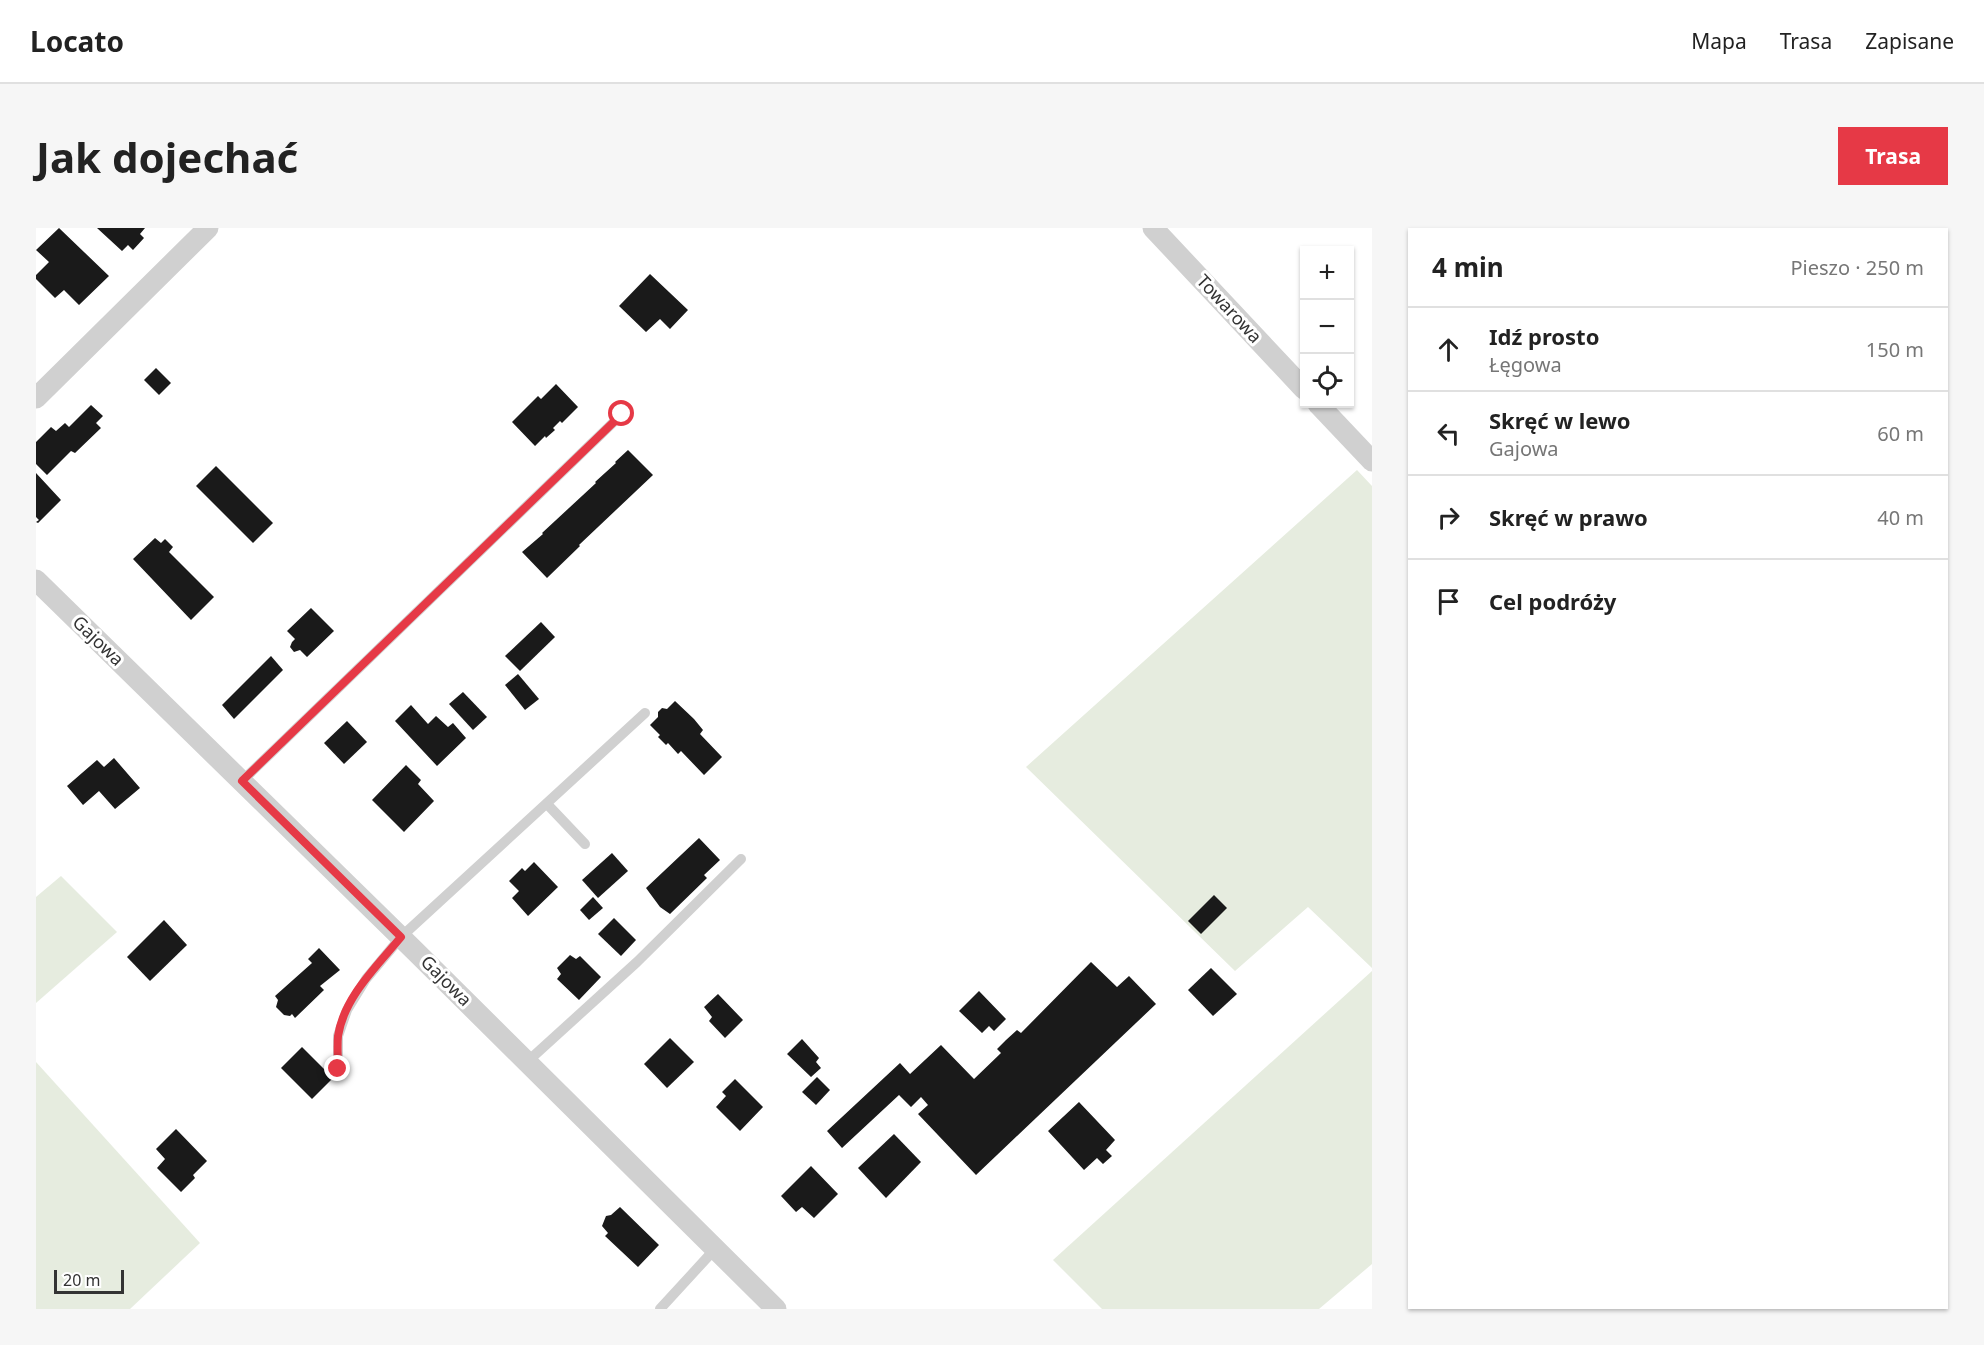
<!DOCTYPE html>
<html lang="pl">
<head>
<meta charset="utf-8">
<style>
  body { margin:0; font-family:"Noto Sans",sans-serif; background:#f6f6f6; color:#222 }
  .controls { position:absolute; right:18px; top:18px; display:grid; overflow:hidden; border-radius:0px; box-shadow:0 2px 4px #0004 }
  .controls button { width:54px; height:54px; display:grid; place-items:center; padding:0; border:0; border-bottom:2px solid #e0e0e0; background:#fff; color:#222; font:30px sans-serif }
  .scale { position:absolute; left:18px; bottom:15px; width:70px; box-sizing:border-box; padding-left:6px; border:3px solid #333; border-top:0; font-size:16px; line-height:21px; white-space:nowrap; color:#333; -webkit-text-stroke:4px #fff; paint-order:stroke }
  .stop { position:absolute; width:18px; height:18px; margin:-14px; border:4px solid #e63946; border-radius:50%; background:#fff }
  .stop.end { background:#e63946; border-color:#fff; box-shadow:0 2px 6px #0008 }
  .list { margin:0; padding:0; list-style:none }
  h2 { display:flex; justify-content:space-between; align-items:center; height:78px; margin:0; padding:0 24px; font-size:26px }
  h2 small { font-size:20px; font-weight:400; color:#767676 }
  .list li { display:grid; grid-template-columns:39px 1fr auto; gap:18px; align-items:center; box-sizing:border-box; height:84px; padding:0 24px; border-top:2px solid #e0e0e0 }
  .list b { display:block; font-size:22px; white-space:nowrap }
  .list p { margin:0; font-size:20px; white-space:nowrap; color:#767676 }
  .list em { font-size:20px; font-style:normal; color:#767676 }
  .icon { flex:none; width:33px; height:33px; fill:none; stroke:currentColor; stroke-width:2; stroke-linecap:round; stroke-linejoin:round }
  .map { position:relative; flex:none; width:1336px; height:1081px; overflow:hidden; border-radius:0px }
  header { display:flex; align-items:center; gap:36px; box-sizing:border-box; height:84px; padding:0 30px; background:#fff; border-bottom:2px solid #e0e0e0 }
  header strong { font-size:28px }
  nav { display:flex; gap:33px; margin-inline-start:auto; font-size:21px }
  .intro { display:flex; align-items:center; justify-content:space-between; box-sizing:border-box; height:144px; padding:0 36px }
  h1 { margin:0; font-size:42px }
  .button { padding:15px 27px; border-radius:0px; background:#e63946; color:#fff; font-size:21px; font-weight:700 }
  main { display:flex; gap:36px; padding:0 36px }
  aside { flex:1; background:#fff; border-radius:0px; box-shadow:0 2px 4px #0004 }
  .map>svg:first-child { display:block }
  .green { fill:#e6ecdf }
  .building { fill:#1a1a1a }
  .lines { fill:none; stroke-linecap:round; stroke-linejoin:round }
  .service { stroke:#d0d0d0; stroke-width:10 }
  .minor { stroke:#d0d0d0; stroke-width:21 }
  .route { stroke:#e63946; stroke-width:8 }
  .labels { text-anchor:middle; stroke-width:6; stroke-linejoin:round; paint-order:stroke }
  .street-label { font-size:18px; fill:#333; stroke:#fff }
</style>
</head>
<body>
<header>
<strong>Locato</strong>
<nav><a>Mapa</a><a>Trasa</a><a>Zapisane</a></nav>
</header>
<div class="intro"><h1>Jak dojechać</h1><a class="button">Trasa</a></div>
<main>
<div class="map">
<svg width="1336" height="1081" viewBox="0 0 1336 1081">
  <rect width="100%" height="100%" fill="#fff"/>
  <g class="green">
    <path d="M1321,242L1336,258V740L1272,679L1199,743L990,539Z"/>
    <path d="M25,648L81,704L0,775V669Z"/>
    <path d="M1336,743V1036L1283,1081H1066L1017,1032Z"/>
    <path d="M0,834L164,1015L94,1081H0Z"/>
  </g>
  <g class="building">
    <path d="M23,0L73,48L43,77L28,62L19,70L0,51V47L13,34L0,22Z"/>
    <path d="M61,0H109L104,6L108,10L97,22L92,17L86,23Z"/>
    <path d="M614,46L652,82L634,101L624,91L610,104L583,78Z"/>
    <path d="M120,140L135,155L123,167L108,152Z"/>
    <path d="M520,156L542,179L526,195L524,193L517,200L519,202L510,210L509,208L499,218L476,194L502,168L505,171Z"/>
    <path d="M55,177L67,188L60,195L65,200L39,225L35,223L11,247L0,236V214L15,199L20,203L29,195L33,199Z"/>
    <path d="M592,222L617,247L543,317L544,318L511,350L486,324L507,306L506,305L560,255L559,254L580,235L579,234Z"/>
    <path d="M180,238L237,295L217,315L160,258Z"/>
    <path d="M0,245L25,272L2,295L0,294L3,292L0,289Z"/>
    <path d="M119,310L125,315L129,311L137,319L133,324L178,369L155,392L97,331Z"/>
    <path d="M275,380L298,403L271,429L264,422L258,424L254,419L256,414L259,411L251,403Z"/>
    <path d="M505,394L519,409L484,443L469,428Z"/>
    <path d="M235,428L247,442L198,491L186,477Z"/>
    <path d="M482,446L503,471L489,482L469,457Z"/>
    <path d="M427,464L451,489L437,502L413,476Z"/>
    <path d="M639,473L658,491L667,502L664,506L686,529L668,547L645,523L642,526L632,515L630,517L622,509L624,507L614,497L622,489V484L626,480L631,481Z"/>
    <path d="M375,477L392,496L400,488L412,499L417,495L430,510L401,538L359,493Z"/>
    <path d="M311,493L331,514L308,536L288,515Z"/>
    <path d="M78,530L104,560L79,581L63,563L47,577L31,558L61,532L68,539Z"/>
    <path d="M370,537L385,552L382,556L398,573L368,604L336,572Z"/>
    <path d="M663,610L684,632L668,647L671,650L634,686L624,679L610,660Z"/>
    <path d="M576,625L592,643L562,670L546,652Z"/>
    <path d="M498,634L522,659L492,688L476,670L483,663L473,653L486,640L489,643Z"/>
    <path d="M1178,667L1191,680L1165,706L1152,693Z"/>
    <path d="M557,669L567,680L553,692L544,682Z"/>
    <path d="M578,690L600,712L585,728L562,706Z"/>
    <path d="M128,692L151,717L114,753L91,729Z"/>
    <path d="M283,720L304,742L284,758L288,762L259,790L256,786L254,788L248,787L240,779L242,772L239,768L276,735L272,731Z"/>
    <path d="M534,727L540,731L544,728L565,749L543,772L521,751L525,746L521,740Z"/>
    <path d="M1055,734L1081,759L1093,748L1120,776L940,947L882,886L892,877L885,869L875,879L863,867L806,920L791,903L864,835L874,846L905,817L938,851L965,825L961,821L970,812L981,802L985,805Z"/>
    <path d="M1175,740L1201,766L1177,788L1152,762Z"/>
    <path d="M943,763L970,791L958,803L953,798L946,805L923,783Z"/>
    <path d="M682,766L707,792L689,810L673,793L676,789L668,779Z"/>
    <path d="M634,810L658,834L631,860L608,836Z"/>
    <path d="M766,811L783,830L780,834L785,840L775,849L751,826Z"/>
    <path d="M266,819L297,850L276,871L245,840Z"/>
    <path d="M781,849L794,862L780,877L766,864Z"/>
    <path d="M699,851L727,879L704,903L680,879L690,868L686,864Z"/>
    <path d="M1043,874L1079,912L1070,922L1076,928L1067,936L1061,930L1048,942L1012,903Z"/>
    <path d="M140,901L171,933L157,947L159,950L145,964L121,940L129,931L120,921Z"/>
    <path d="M858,906L885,934L850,970L822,940Z"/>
    <path d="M775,938L802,966L778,990L766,979L760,984L745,968Z"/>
    <path d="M584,979L623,1017L602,1039L569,1008L572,1005L566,998L570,988L575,987Z"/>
  </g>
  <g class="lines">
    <g class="service">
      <path d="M206,553L586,186"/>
      <path d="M511,576L549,616"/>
      <path d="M491,834L601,734L705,631"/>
      <path d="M302,841V808L311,782L330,751L365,709L609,485"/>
      <path d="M624,1081L679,1021"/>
    </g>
    <g class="minor">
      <path d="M1117,0L1268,161"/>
      <path d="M0,170L172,0"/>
      <path d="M1282,176L1336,233"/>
      <path d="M0,352L379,723L740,1081"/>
    </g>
  </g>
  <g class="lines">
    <path class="route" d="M302,841C302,830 301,818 302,808C308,769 341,738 365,709L206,553L586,186"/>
  </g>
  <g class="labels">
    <g class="street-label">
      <text transform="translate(1193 81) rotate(47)" y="6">Towarowa</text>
      <text transform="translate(62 413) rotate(44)" y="6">Gajowa</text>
      <text transform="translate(410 753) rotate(45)" y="6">Gajowa</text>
    </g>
  </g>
</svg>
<div class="controls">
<button>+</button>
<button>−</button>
<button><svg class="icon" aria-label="locate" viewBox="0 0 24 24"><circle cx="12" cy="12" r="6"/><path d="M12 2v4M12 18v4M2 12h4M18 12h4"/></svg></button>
</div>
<div class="scale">20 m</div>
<div class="stop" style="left:586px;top:186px"></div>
<div class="stop end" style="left:302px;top:841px"></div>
</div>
<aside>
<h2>4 min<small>Pieszo · 250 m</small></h2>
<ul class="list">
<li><svg class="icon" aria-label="ahead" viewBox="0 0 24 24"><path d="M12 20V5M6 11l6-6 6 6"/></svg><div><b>Idź prosto</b><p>Łęgowa</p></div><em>150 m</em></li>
<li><svg class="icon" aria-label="left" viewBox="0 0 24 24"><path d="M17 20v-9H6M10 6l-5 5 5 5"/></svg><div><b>Skręć w lewo</b><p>Gajowa</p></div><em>60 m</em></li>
<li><svg class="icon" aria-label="right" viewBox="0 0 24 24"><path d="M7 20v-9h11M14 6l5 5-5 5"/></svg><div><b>Skręć w prawo</b></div><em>40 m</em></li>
<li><svg class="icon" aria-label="arrive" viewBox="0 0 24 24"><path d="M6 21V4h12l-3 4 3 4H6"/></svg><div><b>Cel podróży</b></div></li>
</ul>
</aside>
</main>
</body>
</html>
